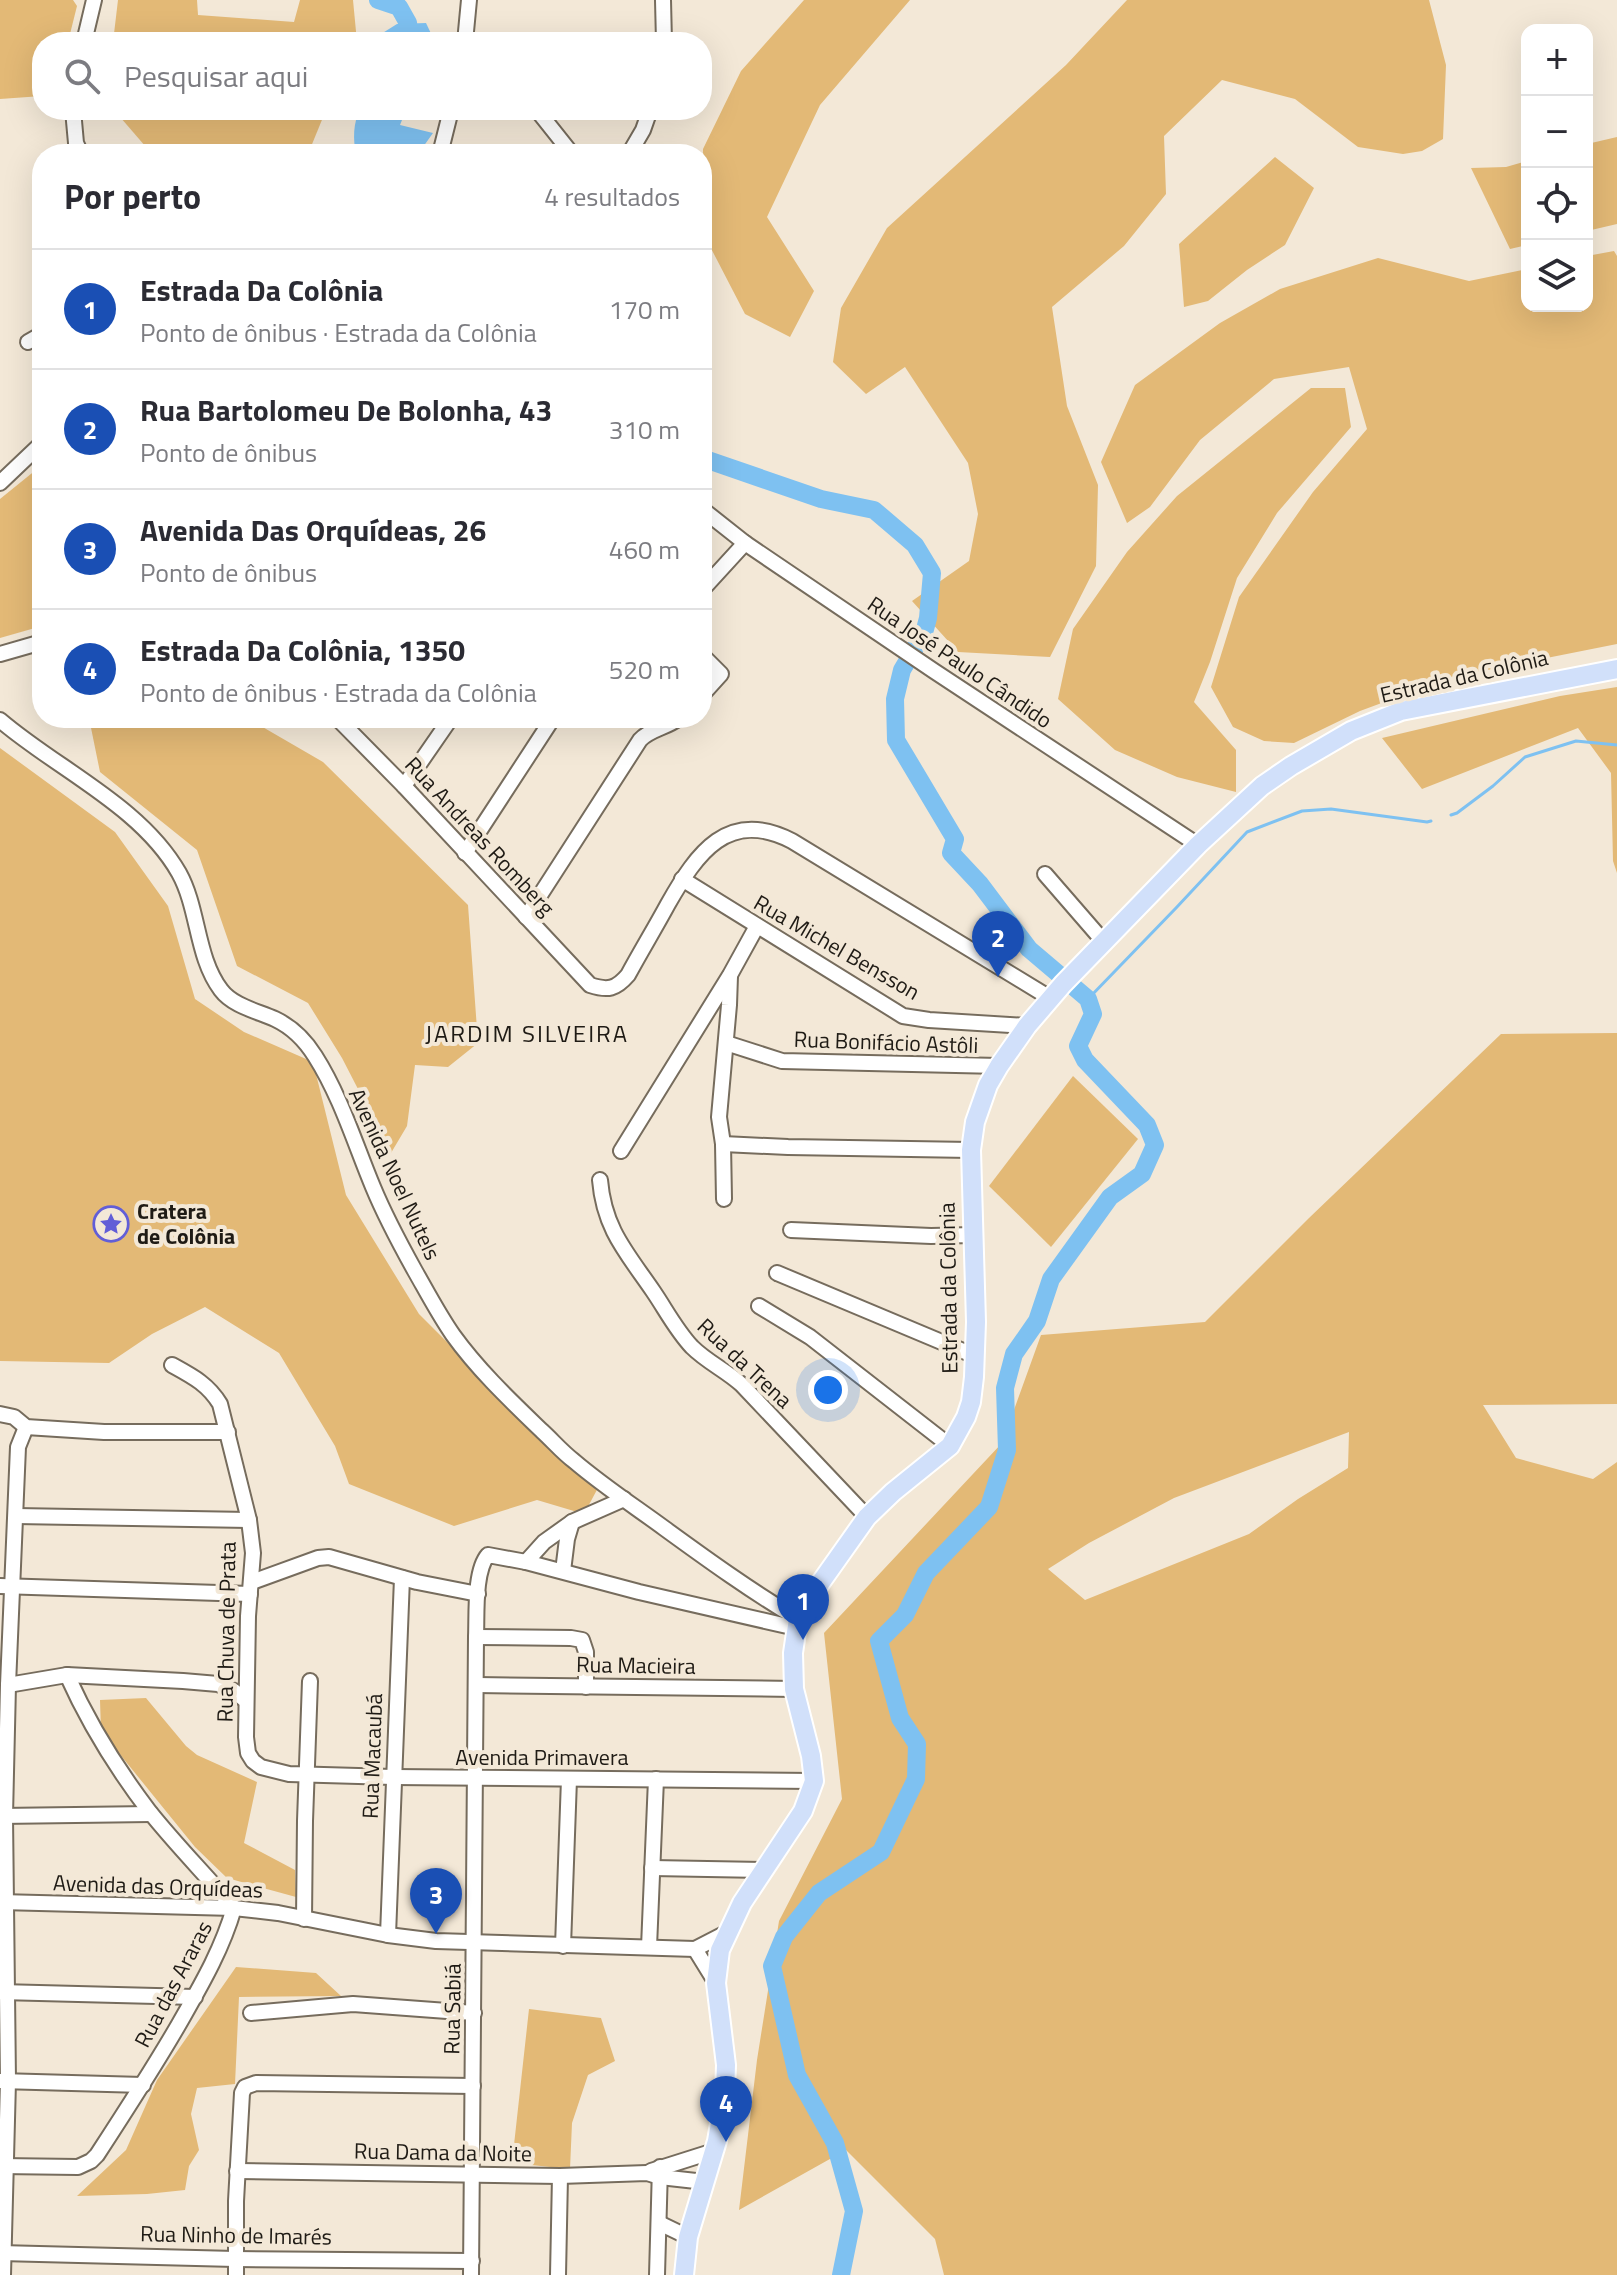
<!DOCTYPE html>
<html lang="pt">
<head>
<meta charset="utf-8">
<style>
  body { margin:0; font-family:"Titillium Web",sans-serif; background:#f2f2f3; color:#2b2b33 }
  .controls { position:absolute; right:24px; top:24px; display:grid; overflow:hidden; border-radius:16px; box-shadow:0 8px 32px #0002 }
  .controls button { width:72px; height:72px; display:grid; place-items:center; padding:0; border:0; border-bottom:2px solid #e1e1e2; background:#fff; color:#2b2b33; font:40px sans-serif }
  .you { position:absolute; left:828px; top:1390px; width:28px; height:28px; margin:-20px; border:6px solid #fff; border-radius:50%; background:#1a73e8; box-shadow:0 0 0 12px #1a73e833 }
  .badge { display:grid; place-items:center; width:52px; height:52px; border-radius:50%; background:#db2777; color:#fff; font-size:26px; font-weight:700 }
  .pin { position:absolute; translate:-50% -66px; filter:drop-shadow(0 2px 4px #0008) }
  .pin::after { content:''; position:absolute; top:42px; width:28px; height:24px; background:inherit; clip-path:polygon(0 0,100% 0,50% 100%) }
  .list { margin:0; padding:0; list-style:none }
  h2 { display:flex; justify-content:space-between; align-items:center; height:104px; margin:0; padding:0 32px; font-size:34px }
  h2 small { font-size:26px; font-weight:400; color:#7c7c81 }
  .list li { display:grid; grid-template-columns:52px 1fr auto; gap:24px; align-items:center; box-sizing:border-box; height:120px; padding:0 32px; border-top:2px solid #e1e1e2 }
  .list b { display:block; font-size:30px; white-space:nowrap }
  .list p { margin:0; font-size:26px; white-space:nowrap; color:#7c7c81 }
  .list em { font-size:26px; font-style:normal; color:#7c7c81 }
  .icon { flex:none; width:44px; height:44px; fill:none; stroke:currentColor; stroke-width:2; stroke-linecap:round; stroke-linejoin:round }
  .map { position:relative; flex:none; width:1617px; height:2275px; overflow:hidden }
  .search { position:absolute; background:#fff; box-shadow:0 8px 32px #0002; left:32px; top:32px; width:680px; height:88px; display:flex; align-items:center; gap:20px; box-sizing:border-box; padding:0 28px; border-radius:32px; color:#7c7c81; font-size:30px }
  .panel { position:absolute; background:#fff; box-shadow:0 8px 32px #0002; left:32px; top:144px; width:680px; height:584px; border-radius:32px }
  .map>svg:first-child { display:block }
  .green { fill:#e3b976; fill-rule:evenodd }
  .water { fill:#7ec1f1 }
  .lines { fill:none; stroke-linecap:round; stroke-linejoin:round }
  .stream { stroke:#7ec1f1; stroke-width:3 }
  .river { stroke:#7ec1f1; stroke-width:18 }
  .minor-casing { stroke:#766c5d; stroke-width:18 }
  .major-casing { stroke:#fff; stroke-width:22 }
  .minor { stroke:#fff; stroke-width:14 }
  .major { stroke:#d1e0fa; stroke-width:18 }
  .labels { text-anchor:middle; stroke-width:8; stroke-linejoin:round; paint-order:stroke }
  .street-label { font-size:22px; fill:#1f1b15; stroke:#f3e8d7 }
  .poi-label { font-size:22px; font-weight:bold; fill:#1f1b15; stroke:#f3e8d7; text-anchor:start }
  .neighbourhood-label { font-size:24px; letter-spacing:2px; fill:#1f1b15; stroke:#f3e8d7 }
</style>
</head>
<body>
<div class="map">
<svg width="1617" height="2275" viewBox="0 0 1617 2275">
  <rect width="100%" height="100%" fill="#f3e8d7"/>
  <g class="green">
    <path d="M0,0H73L77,6L68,42H42V96L0,99Z"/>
    <path d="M118,0H197L198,15L294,22L300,0H353L357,42H113Z"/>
    <path d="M804,0H910L820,105L767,217L814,291L790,337L745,314L702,231L703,149L741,71Z"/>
    <path d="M1127,0H1429L1446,65L1443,139L1422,151L1403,154L1358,147L1295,99L1222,80L1164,136L1166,194L1124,246L1052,307L1067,406L1098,485L1096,566L1050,657L958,652L912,601L969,561L978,514L968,463L905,367L866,394L833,362L841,308L887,228L1066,65Z"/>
    <path d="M114,110H326L308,154H152Z"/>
    <path d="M1617,137V224L1587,231V144Z"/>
    <path d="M1275,157L1314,188L1285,245L1247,270L1208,301L1184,307L1179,244Z"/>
    <path d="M1527,161V245L1510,249L1471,168L1506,167Z"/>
    <path d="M1614,251L1617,256V644L1452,677L1360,711L1294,743L1264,741L1233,727L1211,687L1239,597L1313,492L1367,429L1349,367L1274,379L1200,440L1150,507L1127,523L1101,462L1135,385L1220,323L1280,289L1378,258L1469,281L1527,269V306H1587V256Z"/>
    <path d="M1311,388H1345L1351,427L1277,513L1237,578L1210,662L1194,702L1236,750V792L1177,777L1115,750L1058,699L1073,629L1127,552L1177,496Z"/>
    <path d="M42,465V626L0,638V499Z"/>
    <path d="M1617,687V873L1613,861L1611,773L1578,728L1422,789L1382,738L1560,696Z"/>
    <path d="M89,718H247L323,762L468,905L478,1043L448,1067L415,1065L407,1126L391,1153L342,1058L308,1003L237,966L197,850L100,772Z"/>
    <path d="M0,748L115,832L168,906L195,999L244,1032L313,1062L346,1195L419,1314L475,1370L599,1486L584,1514L537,1500L454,1526L349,1484L335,1446L279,1353L205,1307L152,1334L109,1363L0,1361Z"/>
    <path d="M1617,1033V1404L1483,1405L1516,1458L1593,1479L1617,1462V2275H944L935,2239L846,2150L739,2210L757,2060L779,1921L842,1799L824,1633L1002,1443L1041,1335L1205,1322L1309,1218L1501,1034ZM1349,1432L1348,1468L1298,1499L1249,1534L1085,1600L1048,1569L1089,1543L1174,1498Z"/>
    <path d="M1073,1076L1138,1139L1051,1247L989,1186Z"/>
    <path d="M146,1698L186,1746L197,1755L257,1782L244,1843L295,1870L296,1897L227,1878L195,1847L101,1731L100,1700Z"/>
    <path d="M236,1967L316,1973L341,1996L239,1997L235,2084L197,2088L191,2114L199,2150L189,2166L185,2190L147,2194L77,2196L126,2150L157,2080Z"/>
    <path d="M529,2009L601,2018L615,2061L588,2075L572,2123L570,2169L512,2163Z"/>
  </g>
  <g class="water">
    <path d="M426,23L435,42H374L373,39L397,24Z"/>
    <path d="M360,110H406L400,125L433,133L418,154L385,152L356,154C353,139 353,123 360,110Z"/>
  </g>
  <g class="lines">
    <g class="stream">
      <path d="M1451,815L1457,813L1493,786L1525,757L1576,741L1617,745"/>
      <path d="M1088,999L1176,908L1247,832L1302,811L1331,809L1427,822L1431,821"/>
    </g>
    <g class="river">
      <path d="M378,0L399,7L408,23L411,42"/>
      <path d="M702,458L821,499L874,510L915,545L932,573L928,618L924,633L902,670L895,699L896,740L955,839L951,853L980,884L1029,949L1088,999L1093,1014L1078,1046L1085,1060L1147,1125L1155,1145L1142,1174L1110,1197L1051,1279L1037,1321L1014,1354L1005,1388L1007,1450L989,1507L926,1573L905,1615L879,1641L900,1718L917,1744L916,1779L881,1852L819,1893L784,1937L772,1966L797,2075L835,2143L854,2211L841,2275"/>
    </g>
    <defs>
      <g id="minor">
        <path d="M663,0L664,42"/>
        <path d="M84,42L94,0"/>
        <path d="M465,42L469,0"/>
        <path d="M73,110L76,143L81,154"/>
        <path d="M537,110L572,154"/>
        <path d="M440,154L451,110"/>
        <path d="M629,154L643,130L650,110"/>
        <path d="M28,342L42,334"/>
        <path d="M0,483L42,443"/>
        <path d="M702,509L745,543L934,671L1198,845"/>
        <path d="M702,590L745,543"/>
        <path d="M0,654L42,642"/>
        <path d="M702,655L721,674L702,695"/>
        <path d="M337,718L404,786L590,985C608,991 616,989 628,975C641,951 655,928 668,904C697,853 728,808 792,841L1050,998"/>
        <path d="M0,720C57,769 141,806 179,873C199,909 196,957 221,990C233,1006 257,1011 275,1019C292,1027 305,1040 315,1056C341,1097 355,1144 373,1187C385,1216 400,1244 415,1271C427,1292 439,1315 453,1335C479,1371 511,1401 542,1431C553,1441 562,1452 574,1461C602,1485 634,1506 664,1528C708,1560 751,1591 798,1619"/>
        <path d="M404,786L451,718"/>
        <path d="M465,853L553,718"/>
        <path d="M1045,874L1104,942"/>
        <path d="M682,879L903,1016L929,1020L1027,1026"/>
        <path d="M526,917L640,740C650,729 666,728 679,718"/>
        <path d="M726,1043L782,1061L999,1066"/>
        <path d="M723,1144L788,1147L971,1150"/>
        <path d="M621,1151L730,975L757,926"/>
        <path d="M600,1180C604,1229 627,1253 653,1291C666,1310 676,1330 692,1347C707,1362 727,1371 742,1385L867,1517"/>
        <path d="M724,1199L723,1144L719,1117L729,1005L730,976"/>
        <path d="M791,1230L931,1236L973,1235"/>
        <path d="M777,1273L975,1356"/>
        <path d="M759,1306L810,1337L950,1446"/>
        <path d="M172,1365C192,1376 208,1384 220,1404L249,1520L253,1553L248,1616L246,1737L248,1753L253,1761L261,1767L289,1774L393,1777L814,1781"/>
        <path d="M0,1414L14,1417L26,1427L104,1432H228"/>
        <path d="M16,1516L249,1520"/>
        <path d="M526,1562L544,1542L572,1522L624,1499"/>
        <path d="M563,1571L567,1539L572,1522"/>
        <path d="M252,1582L318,1558L329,1557L417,1582L478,1594"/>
        <path d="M0,1586L250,1594"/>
        <path d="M476,1637L571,1638L582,1640L586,1652V1687"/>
        <path d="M8,1685L67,1675L183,1681L218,1684L234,1691L245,1700"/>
        <path d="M477,1685L794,1689"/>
        <path d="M0,1816L151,1814"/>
        <path d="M652,1868L763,1870"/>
        <path d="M0,1902L234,1908L278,1913L388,1935L436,1941L695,1949"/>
        <path d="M304,1919L305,1821L310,1681"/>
        <path d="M388,1935L402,1578"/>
        <path d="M563,1946L569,1779"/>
        <path d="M649,1947L656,1779"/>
        <path d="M695,1949L716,1983"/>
        <path d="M695,1949L728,1932"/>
        <path d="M0,1992L195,1997"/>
        <path d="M251,2013L353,2004L474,2013"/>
        <path d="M0,2081L143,2085"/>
        <path d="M0,2166L78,2167L91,2161L97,2155C125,2112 153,2069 179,2024C200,1987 222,1950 234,1908C207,1876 176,1845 149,1811C117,1769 89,1724 67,1675"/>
        <path d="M237,2171L560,2176L647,2173L660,2177L705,2182"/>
        <path d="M651,2171L714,2151"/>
        <path d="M659,2223L688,2237"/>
        <path d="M0,2253L235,2259L472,2261"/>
        <path d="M3,2275L8,2081L5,1816L8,1685L18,1447L26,1427"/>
        <path d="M236,2275V2201L242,2093L245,2087L256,2083L473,2086"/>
        <path d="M471,2275L476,1637C477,1615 474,1571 488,1555L526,1562L639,1592L796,1628"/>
        <path d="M558,2275L560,2176"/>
        <path d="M657,2275L660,2167"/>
      </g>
      <path id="major" d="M684,2275L688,2237L717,2141L725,2094L726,2065L716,1983L720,1950L742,1903L803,1811L814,1781L811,1756L794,1689L793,1653L798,1619L821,1582L867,1517L893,1492L950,1446L966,1417L971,1402L974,1377L976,1322L971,1150L975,1122L988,1085L999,1066L1027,1026L1063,984L1198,845L1262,786L1291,766L1351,731L1401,711L1617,669"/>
    </defs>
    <use href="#minor" class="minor-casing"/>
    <use href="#major" class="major-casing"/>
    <use href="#minor" class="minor"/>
    <use href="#major" class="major"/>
  </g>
  <defs>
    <symbol id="sight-ring" viewBox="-11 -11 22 22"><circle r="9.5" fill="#f3e8d7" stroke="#625ed7" stroke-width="1.5"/><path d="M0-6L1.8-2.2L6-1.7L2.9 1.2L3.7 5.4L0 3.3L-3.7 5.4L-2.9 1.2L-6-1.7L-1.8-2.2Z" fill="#625ed7"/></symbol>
  </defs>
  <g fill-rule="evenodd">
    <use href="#sight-ring" x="91" y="1204" width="40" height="40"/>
  </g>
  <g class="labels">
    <g class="street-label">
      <text transform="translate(960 662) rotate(34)" y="8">Rua José Paulo Cândido</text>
      <text transform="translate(1464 676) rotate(-13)" y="8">Estrada da Colônia</text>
      <text transform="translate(480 836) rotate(47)" y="8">Rua Andreas Romberg</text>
      <text transform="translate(837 947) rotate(30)" y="8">Rua Michel Bensson</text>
      <text transform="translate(886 1042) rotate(2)" y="8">Rua Bonifácio Astôli</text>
      <text transform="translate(395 1174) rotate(65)" y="8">Avenida Noel Nutels</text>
      <text transform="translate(948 1288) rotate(-91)" y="8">Estrada da Colônia</text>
      <text transform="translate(745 1363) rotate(43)" y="8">Rua da Trena</text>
      <text transform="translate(226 1632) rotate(-89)" y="8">Rua Chuva de Prata</text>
      <text transform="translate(636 1665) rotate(1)" y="8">Rua Macieira</text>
      <text transform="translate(372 1756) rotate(-88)" y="8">Rua Macaubá</text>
      <text x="542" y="1765">Avenida Primavera</text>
      <text transform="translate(158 1886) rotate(2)" y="8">Avenida das Orquídeas</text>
      <text transform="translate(173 1984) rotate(-62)" y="8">Rua das Araras</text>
      <text transform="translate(452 2009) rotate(-89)" y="8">Rua Sabiá</text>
      <text transform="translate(443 2152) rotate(1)" y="8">Rua Dama da Noite</text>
      <text transform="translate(236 2235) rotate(1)" y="8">Rua Ninho de Imarés</text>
    </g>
    <g class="poi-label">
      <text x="137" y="1219">Cratera<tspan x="137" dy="25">de Colônia</tspan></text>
    </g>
    <g class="neighbourhood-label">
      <text x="527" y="1042">JARDIM SILVEIRA</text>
    </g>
  </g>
</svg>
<div class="controls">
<button>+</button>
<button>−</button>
<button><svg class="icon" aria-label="locate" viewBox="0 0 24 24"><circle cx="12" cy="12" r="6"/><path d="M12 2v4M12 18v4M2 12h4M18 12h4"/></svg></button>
<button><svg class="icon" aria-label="layers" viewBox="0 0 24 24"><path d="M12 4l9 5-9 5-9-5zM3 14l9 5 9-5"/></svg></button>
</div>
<div class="you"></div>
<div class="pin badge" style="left:803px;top:1640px;background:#1a4fb4">1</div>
<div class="pin badge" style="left:998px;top:977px;background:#1a4fb4">2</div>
<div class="pin badge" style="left:436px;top:1934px;background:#1a4fb4">3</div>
<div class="pin badge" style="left:726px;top:2142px;background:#1a4fb4">4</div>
<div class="search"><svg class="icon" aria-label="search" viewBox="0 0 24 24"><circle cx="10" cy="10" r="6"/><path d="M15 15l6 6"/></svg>Pesquisar aqui</div>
<section class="panel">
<h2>Por perto<small>4 resultados</small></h2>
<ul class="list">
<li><span class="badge" style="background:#1a4fb4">1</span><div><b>Estrada Da Colônia</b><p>Ponto de ônibus · Estrada da Colônia</p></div><em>170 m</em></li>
<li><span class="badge" style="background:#1a4fb4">2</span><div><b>Rua Bartolomeu De Bolonha, 43</b><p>Ponto de ônibus</p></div><em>310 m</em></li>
<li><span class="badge" style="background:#1a4fb4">3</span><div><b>Avenida Das Orquídeas, 26</b><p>Ponto de ônibus</p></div><em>460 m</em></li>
<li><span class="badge" style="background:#1a4fb4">4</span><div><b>Estrada Da Colônia, 1350</b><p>Ponto de ônibus · Estrada da Colônia</p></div><em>520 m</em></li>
</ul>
</section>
</div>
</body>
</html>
